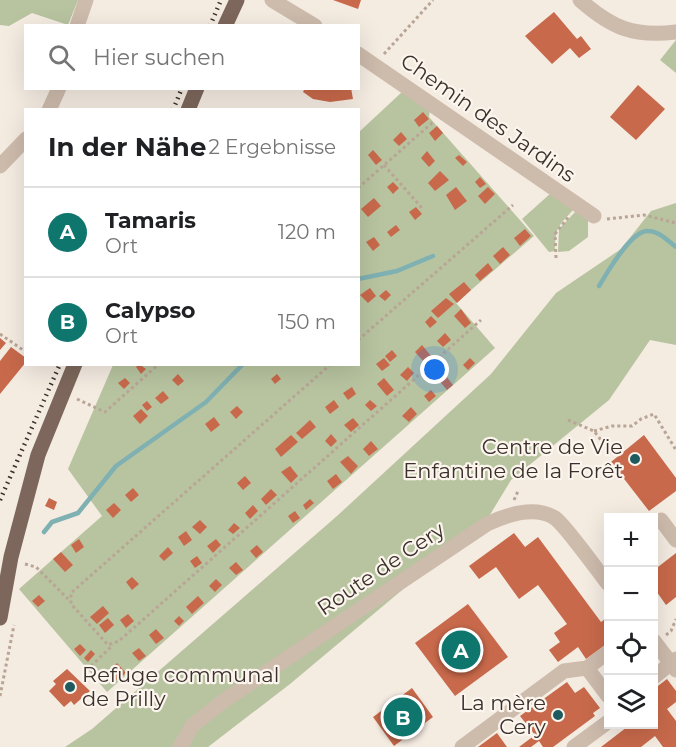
<!DOCTYPE html>
<html lang="de">
<head>
<meta charset="utf-8">
<style>
  body { margin:0; font-family:Montserrat,sans-serif; background:#f2f2f2; color:#202124 }
  .controls { position:absolute; right:18px; bottom:18px; display:grid; overflow:hidden; border-radius:0px; box-shadow:0 6px 24px #0002 }
  .controls button { width:54px; height:54px; display:grid; place-items:center; padding:0; border:0; border-bottom:2px solid #e0e0e0; background:#fff; color:#202124; font:30px sans-serif }
  .you { position:absolute; left:435px; top:370px; width:21px; height:21px; margin:-15px; border:4px solid #fff; border-radius:50%; background:#1a73e8; box-shadow:0 0 0 9px #1a73e833 }
  .badge { display:grid; place-items:center; width:39px; height:39px; border-radius:50%; background:#0f766e; color:#fff; font-size:20px; font-weight:700 }
  .pin { position:absolute; translate:-50% -50%; border:3px solid #fff; box-shadow:0 2px 6px #0006 }
  .list { margin:0; padding:0; list-style:none }
  h2 { display:flex; justify-content:space-between; align-items:center; height:78px; margin:0; padding:0 24px; font-size:26px }
  h2 small { font-size:20px; font-weight:400; color:#757577 }
  .list li { display:grid; grid-template-columns:39px 1fr auto; gap:18px; align-items:center; box-sizing:border-box; height:90px; padding:0 24px; border-top:2px solid #e0e0e0 }
  .list b { display:block; font-size:22px; white-space:nowrap }
  .list p { margin:0; font-size:20px; white-space:nowrap; color:#757577 }
  .list em { font-size:20px; font-style:normal; color:#757577 }
  .icon { flex:none; width:33px; height:33px; fill:none; stroke:currentColor; stroke-width:2; stroke-linecap:round; stroke-linejoin:round }
  .map { position:relative; flex:none; width:676px; height:747px; overflow:hidden }
  .search { position:absolute; background:#fff; box-shadow:0 6px 24px #0002; left:24px; top:24px; width:336px; height:66px; display:flex; align-items:center; gap:15px; box-sizing:border-box; padding:0 21px; border-radius:0px; color:#757577; font-size:22px }
  .panel { position:absolute; background:#fff; box-shadow:0 6px 24px #0002; left:24px; top:108px; width:336px; height:258px; border-radius:0px }
  .map>svg:first-child { display:block }
  .green { fill:#b8c4a0 }
  .lines { fill:none; stroke-linecap:round; stroke-linejoin:round }
  .stream { stroke:#7fb0b2; stroke-width:4.5 }
  .building { fill:#c8694b }
  .path { stroke:#b9a596; stroke-width:3; stroke-dasharray:3 3; stroke-linecap:butt }
  .minor { stroke:#cdbbac; stroke-width:15 }
  .major { stroke:#7d675c; stroke-width:15 }
  .rail { stroke:#3b302b; stroke-width:4.5; stroke-dasharray:1.5 4.5; stroke-linecap:butt }
  .poi-dot { fill:#1f5a5e; stroke:#fbf5ee; stroke-width:2 }
  .labels { text-anchor:middle; stroke-width:4.5; stroke-linejoin:round; paint-order:stroke }
  .street-label { font-size:21px; fill:#3b302b; stroke:#fbf5ee }
  .poi-label { font-size:21px; fill:#3b302b; stroke:#fbf5ee; text-anchor:end }
</style>
</head>
<body>
<div class="map">
<svg width="676" height="747" viewBox="0 0 676 747">
  <rect width="100%" height="100%" fill="#f4ebe1"/>
  <g class="green">
    <path d="M0,0H78L68,25L32,13L9,26L0,25Z"/>
    <path d="M676,40V73L660,60Z"/>
    <path d="M402,92L430,109L429,117L534,236L456,303L495,348L107,692L19,589L102,516L68,469L113,365L358,364L359,132Z"/>
    <path d="M551,193L574,209C558,226 555,228 555,251L549,252L522,219Z"/>
    <path d="M676,203V345L650,340L609,400L511,480L488,518L290,684L208,747H65L92,729L337,516L491,374L556,293L621,249L651,211Z"/>
    <path d="M576,211L588,219V237L569,251L558,252L559,229Z"/>
  </g>
  <g class="lines">
    <g class="stream">
      <path d="M358,279L397,271L433,256"/>
      <path d="M599,286C607,273 631,230 648,231C659,231 668,241 676,247"/>
      <path d="M44,532L52,522L78,513L116,466L206,402L243,364"/>
    </g>
  </g>
  <g class="building">
    <path d="M333,0H361L358,9Z"/>
    <path d="M554,12L577,39L581,36L591,49L579,58L570,48L552,64L525,36Z"/>
    <path d="M638,85L665,109L636,140L610,117Z"/>
    <path d="M305,88H351L353,99L330,102L313,99L303,92Z"/>
    <path d="M423,112L429,119L419,127L414,120Z"/>
    <path d="M437,126L443,133L435,141L429,133Z"/>
    <path d="M401,132L407,139L399,146L393,140Z"/>
    <path d="M373,150L382,160L376,165L368,155Z"/>
    <path d="M427,151L435,161L429,167L421,158Z"/>
    <path d="M459,155L467,162L463,166L455,158Z"/>
    <path d="M440,171L449,180L435,191L428,183Z"/>
    <path d="M480,177L486,184L480,188L475,182Z"/>
    <path d="M393,182L399,188L393,194L387,187Z"/>
    <path d="M456,187L467,201L455,210L446,195Z"/>
    <path d="M488,187L495,194L485,204L478,196Z"/>
    <path d="M374,198L381,206L368,217L361,209Z"/>
    <path d="M416,207L422,214L415,220L409,212Z"/>
    <path d="M396,225L400,230L391,237L387,232Z"/>
    <path d="M525,229L531,236L520,246L514,238Z"/>
    <path d="M374,237L380,245L373,251L366,242Z"/>
    <path d="M503,247L510,255L500,264L493,256Z"/>
    <path d="M488,263L493,270L480,281L475,275Z"/>
    <path d="M464,282L471,290L457,303L449,294Z"/>
    <path d="M370,288L376,296L368,303L360,295Z"/>
    <path d="M386,290L391,295L385,301L379,296Z"/>
    <path d="M446,298L454,304L438,318L431,311Z"/>
    <path d="M461,309L471,323L465,328L454,316Z"/>
    <path d="M431,316L437,322L430,328L425,322Z"/>
    <path d="M445,333L451,340L443,347L437,341Z"/>
    <path d="M0,338L6,343L0,350Z"/>
    <path d="M422,345L432,357L425,363L415,352Z"/>
    <path d="M11,347L26,358V362L0,394V361Z"/>
    <path d="M392,350L397,356L390,362L385,356Z"/>
    <path d="M384,358L390,365L382,371L376,364Z"/>
    <path d="M470,358L475,363L468,370L463,365Z"/>
    <path d="M139,364L146,369L141,374L136,367Z"/>
    <path d="M408,367L414,373L407,381L400,375Z"/>
    <path d="M443,372L453,385L447,390L437,378Z"/>
    <path d="M178,374L184,381L178,386L172,380Z"/>
    <path d="M277,374L281,379L275,384L271,379Z"/>
    <path d="M125,378L130,383L124,389L118,383Z"/>
    <path d="M384,378L394,390L387,396L377,384Z"/>
    <path d="M352,387L356,394L348,400L343,393Z"/>
    <path d="M431,390L436,396L429,402L424,396Z"/>
    <path d="M163,391L169,398L161,404L155,398Z"/>
    <path d="M334,400L339,407L330,414L325,407Z"/>
    <path d="M370,400L377,406L371,411L365,405Z"/>
    <path d="M147,401L152,407L147,411L142,405Z"/>
    <path d="M237,406L243,412L236,419L230,412Z"/>
    <path d="M411,407L417,414L409,422L402,416Z"/>
    <path d="M141,409L148,416L140,424L133,416Z"/>
    <path d="M214,417L220,425L211,432L205,424Z"/>
    <path d="M353,418L359,425L351,432L344,425Z"/>
    <path d="M310,420L316,427L302,439L296,433Z"/>
    <path d="M331,434L337,441L331,447L325,441Z"/>
    <path d="M291,435L298,442L281,457L275,449Z"/>
    <path d="M644,435L676,478V491L649,511L611,462Z"/>
    <path d="M371,441L378,449L369,456L363,449Z"/>
    <path d="M348,456L358,466L351,474L340,462Z"/>
    <path d="M290,466L298,476L291,483L281,472Z"/>
    <path d="M336,474L342,482L333,489L327,481Z"/>
    <path d="M245,476L251,483L243,490L237,483Z"/>
    <path d="M133,488L139,495L131,502L125,495Z"/>
    <path d="M271,489L277,495L266,505L261,499Z"/>
    <path d="M49,498L57,502L54,510L45,506Z"/>
    <path d="M310,499L314,503L306,510L303,505Z"/>
    <path d="M114,503L121,510L113,518L106,510Z"/>
    <path d="M253,505L258,511L250,519L245,513Z"/>
    <path d="M295,511L300,518L293,523L288,516Z"/>
    <path d="M200,520L207,527L200,534L192,527Z"/>
    <path d="M234,523L240,528L233,534L228,530Z"/>
    <path d="M186,531L192,540L184,546L178,537Z"/>
    <path d="M514,533L525,547L538,537L601,622L608,617V643L586,659L578,647L558,662L549,650L560,642L554,633L567,624L538,585L519,599L496,567L479,579L469,566Z"/>
    <path d="M79,539L84,547L76,553L71,545Z"/>
    <path d="M216,539L221,545L213,553L207,546Z"/>
    <path d="M257,545L263,552L256,558L250,551Z"/>
    <path d="M168,547L173,553L164,561L159,556Z"/>
    <path d="M61,552L73,565L65,572L53,559Z"/>
    <path d="M676,553V597L666,605L654,588V570Z"/>
    <path d="M197,556L202,563L195,568L190,561Z"/>
    <path d="M236,562L243,570L236,575L229,568Z"/>
    <path d="M132,577L139,584L132,590L126,582Z"/>
    <path d="M216,579L222,585L215,592L209,586Z"/>
    <path d="M39,595L45,601L38,607L32,601Z"/>
    <path d="M198,596L204,603L192,614L186,607Z"/>
    <path d="M468,604L508,657L455,696L415,643Z"/>
    <path d="M103,606L109,613L97,624L90,617Z"/>
    <path d="M128,614L134,621L126,628L120,620Z"/>
    <path d="M179,616L184,621L179,626L174,621Z"/>
    <path d="M108,618L114,625L105,633L99,625Z"/>
    <path d="M156,629L164,638L156,644L149,635Z"/>
    <path d="M80,644L86,650L80,656L74,649Z"/>
    <path d="M139,648L146,656L139,661L132,653Z"/>
    <path d="M91,650L95,654L88,662L84,658Z"/>
    <path d="M117,663L126,673L117,680L108,671Z"/>
    <path d="M67,669L90,691L74,705L71,701L64,707L49,691L56,684L53,681Z"/>
    <path d="M667,679L676,691V702L667,709L676,721V747H663L655,736L641,747H601L631,724H654V689Z"/>
    <path d="M567,682L575,693L584,687L600,708L593,713L595,716L553,747H543L539,741L531,747H519L535,735L520,716Z"/>
    <path d="M412,688L433,717L394,746L373,717Z"/>
    <path d="M497,733L507,747H478Z"/>
  </g>
  <g class="lines">
    <g class="path">
      <path d="M384,54L433,0"/>
      <path d="M384,165L422,208"/>
      <path d="M358,188L433,122"/>
      <path d="M607,219L644,215L676,223"/>
      <path d="M556,258L555,234L570,215"/>
      <path d="M0,334L26,352"/>
      <path d="M358,340L513,205"/>
      <path d="M331,364L71,593V604L108,645L119,641L481,320"/>
      <path d="M77,399L105,412L159,364"/>
      <path d="M568,420L594,431L612,454"/>
      <path d="M594,431L612,426H632L641,419L654,414L676,450"/>
      <path d="M514,500L518,491"/>
      <path d="M25,564L36,567L68,599"/>
      <path d="M666,635L671,631L676,619"/>
      <path d="M91,666L113,645"/>
      <path d="M0,696L14,625"/>
    </g>
    <g class="minor">
      <path d="M272,0L315,26"/>
      <path d="M580,0C612,28 633,37 676,32"/>
      <path d="M77,26L86,0"/>
      <path d="M358,54L594,216"/>
      <path d="M49,110L59,88"/>
      <path d="M0,166L26,139"/>
      <path d="M661,520L676,540"/>
      <path d="M654,641L676,670"/>
      <path d="M587,668L608,696"/>
      <path d="M654,677L676,659"/>
      <path d="M180,747L192,726L222,702L487,524C506,515 534,505 555,518C565,525 598,571 608,584"/>
      <path d="M462,747L564,671L587,668L608,652"/>
      <path d="M574,747L608,722"/>
    </g>
    <g class="major">
      <path d="M225,26L237,0"/>
      <path d="M188,110L197,88"/>
      <path d="M0,618L11,557L38,455L75,364"/>
    </g>
    <g class="rail">
      <path d="M210,26L221,0"/>
      <path d="M173,110L182,88"/>
      <path d="M0,500L60,364"/>
    </g>
  </g>
  <g class="poi-dot">
    <circle cx="635" cy="459" r="6"/>
    <circle cx="70" cy="687" r="6"/>
    <circle cx="558" cy="715" r="6"/>
  </g>
  <g class="labels">
    <g class="street-label">
      <text transform="translate(488 118) rotate(35)" y="7">Chemin des Jardins</text>
      <text transform="translate(381 569) rotate(-34)" y="7">Route de Cery</text>
    </g>
    <g class="poi-label">
      <text x="623" y="454">Centre de Vie<tspan x="623" dy="24">Enfantine de la Forêt</tspan></text>
      <text x="82" y="682" text-anchor="start">Refuge communal<tspan x="82" dy="24">de Prilly</tspan></text>
      <text x="546" y="710">La mère<tspan x="546" dy="24">Cery</tspan></text>
    </g>
  </g>
</svg>
<div class="controls">
<button>+</button>
<button>−</button>
<button><svg class="icon" aria-label="locate" viewBox="0 0 24 24"><circle cx="12" cy="12" r="6"/><path d="M12 2v4M12 18v4M2 12h4M18 12h4"/></svg></button>
<button><svg class="icon" aria-label="layers" viewBox="0 0 24 24"><path d="M12 4l9 5-9 5-9-5zM3 14l9 5 9-5"/></svg></button>
</div>
<div class="you"></div>
<div class="pin badge" style="left:461px;top:650px">A</div>
<div class="pin badge" style="left:403px;top:717px">B</div>
<div class="search"><svg class="icon" aria-label="search" viewBox="0 0 24 24"><circle cx="10" cy="10" r="6"/><path d="M15 15l6 6"/></svg>Hier suchen</div>
<section class="panel">
<h2>In der Nähe<small>2 Ergebnisse</small></h2>
<ul class="list">
<li><span class="badge">A</span><div><b>Tamaris</b><p>Ort</p></div><em>120 m</em></li>
<li><span class="badge">B</span><div><b>Calypso</b><p>Ort</p></div><em>150 m</em></li>
</ul>
</section>
</div>
</body>
</html>
